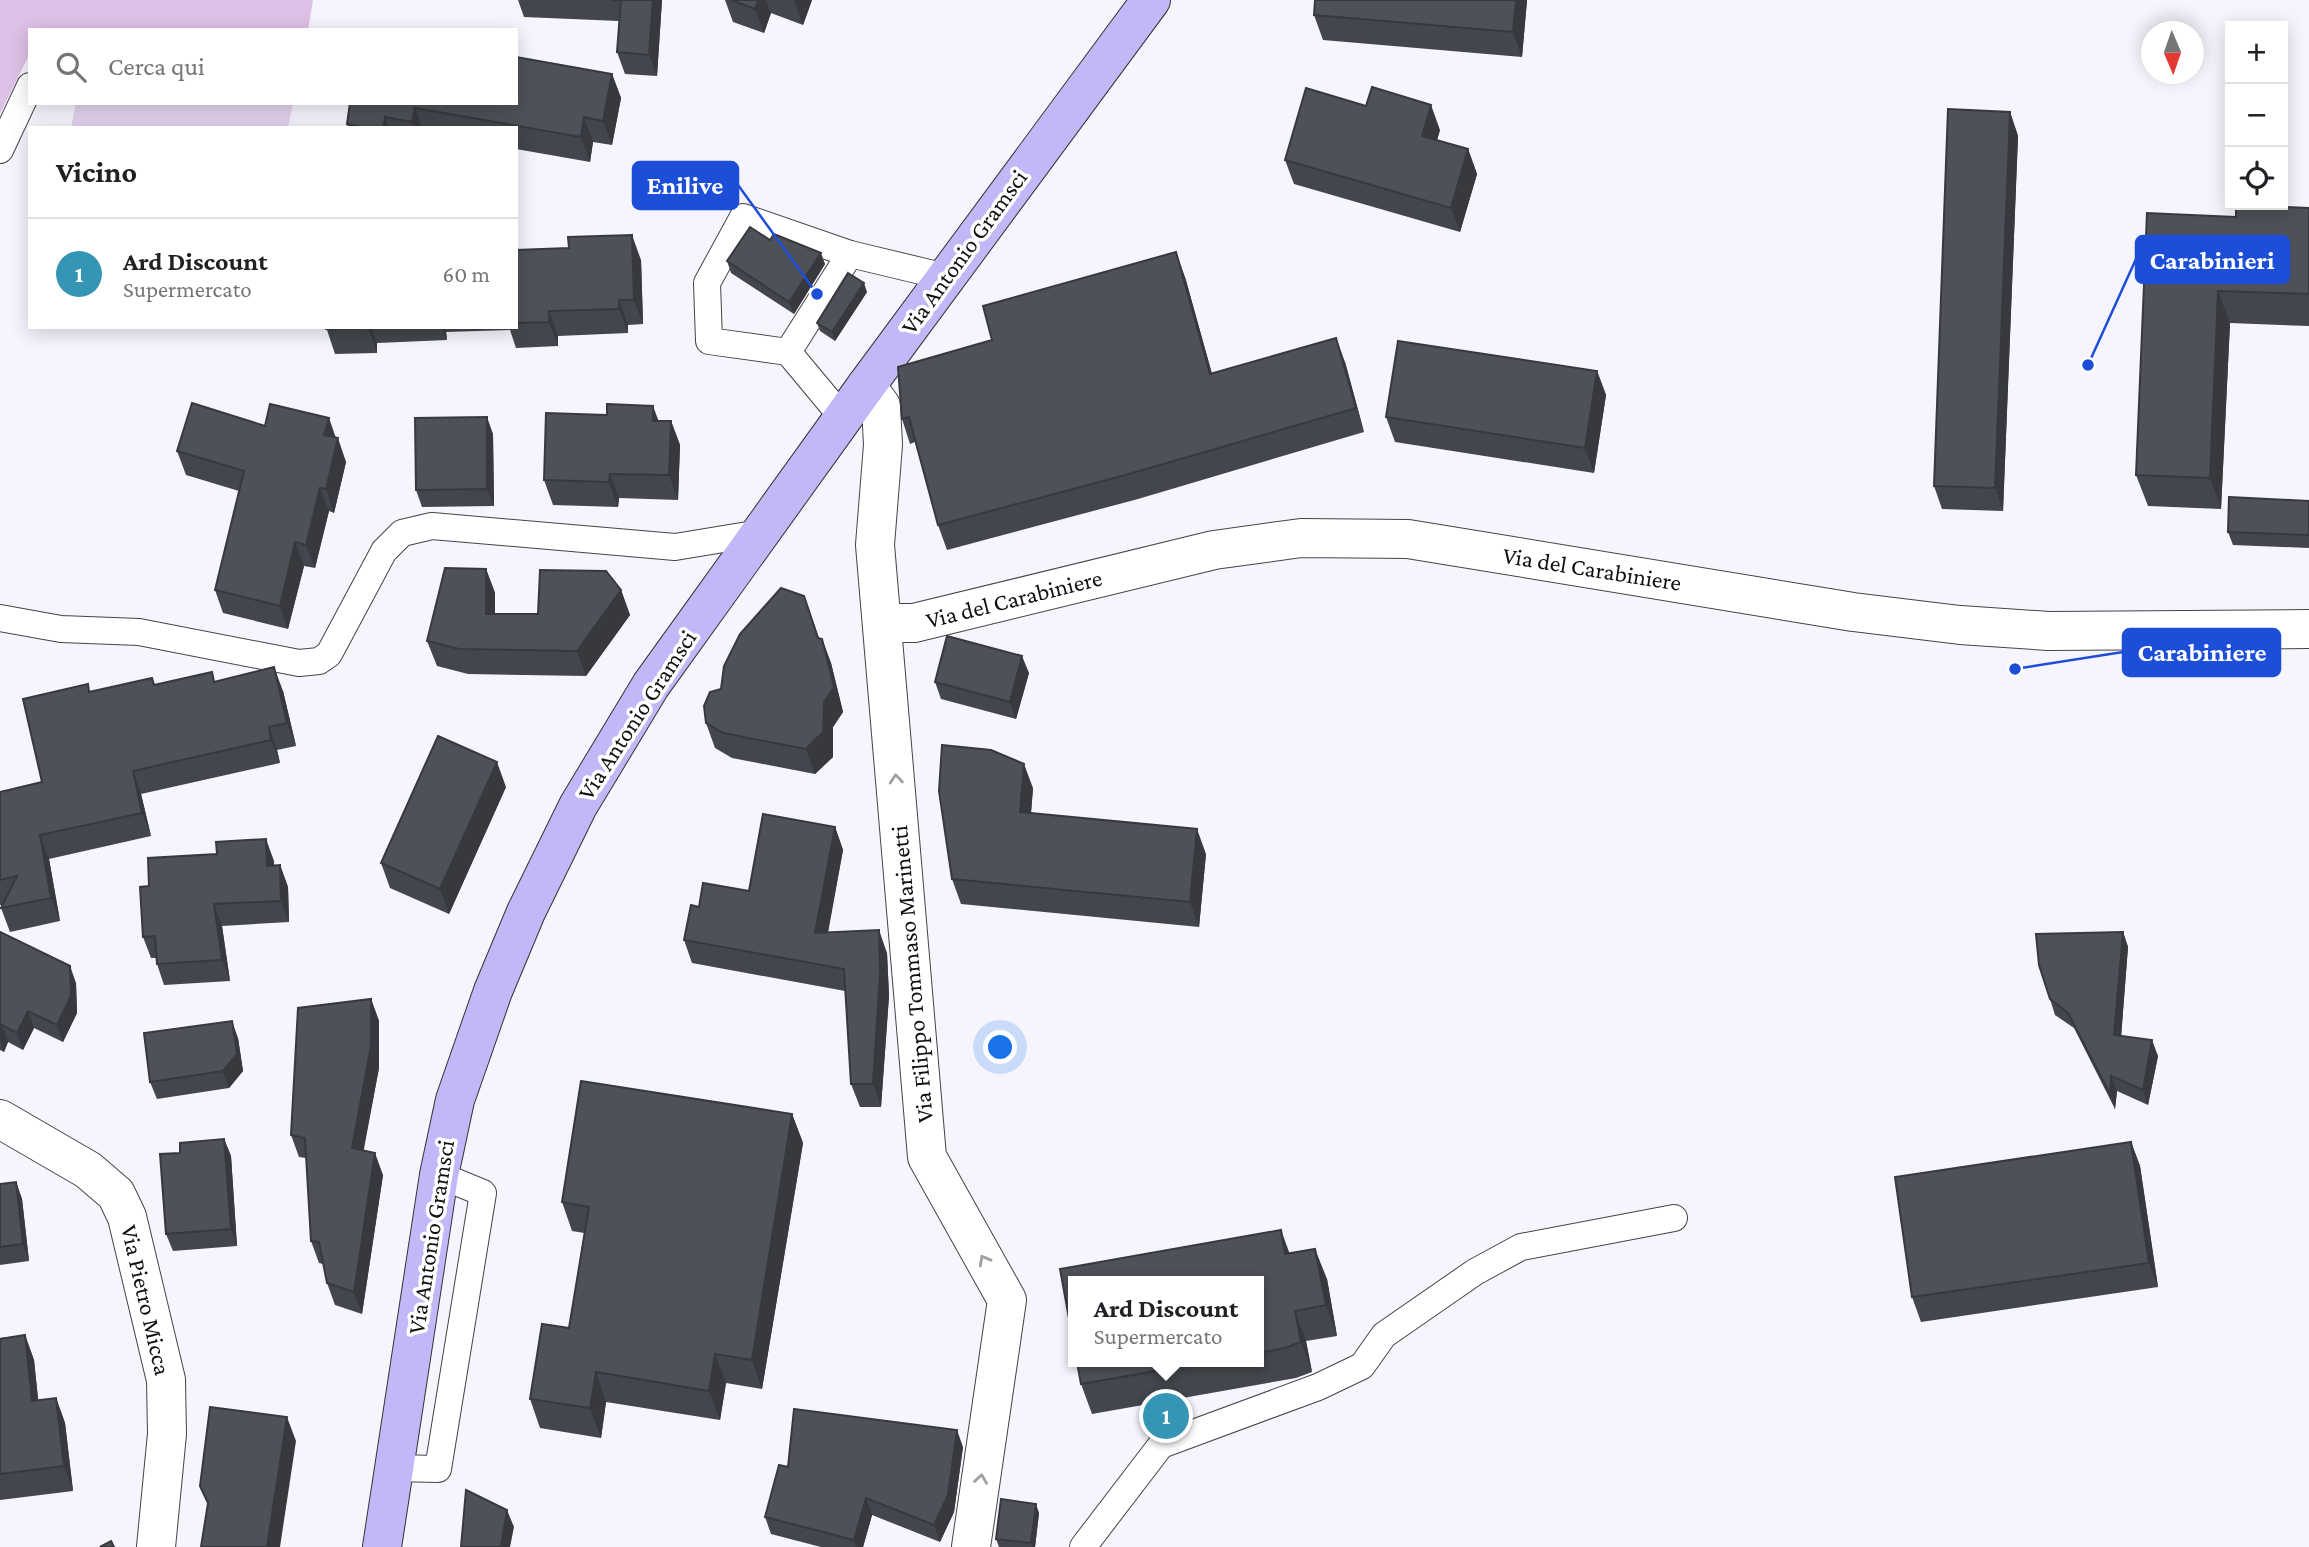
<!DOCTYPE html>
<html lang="it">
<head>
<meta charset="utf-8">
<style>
  body { margin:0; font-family:"Crimson Pro",serif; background:#f2f2f2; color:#202124 }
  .controls { position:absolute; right:21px; top:21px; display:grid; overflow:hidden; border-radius:0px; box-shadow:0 4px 18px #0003 }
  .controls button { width:63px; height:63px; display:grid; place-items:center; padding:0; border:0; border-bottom:2px solid #e0e0e0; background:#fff; color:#202124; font:35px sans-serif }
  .compass { position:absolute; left:2141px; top:21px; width:63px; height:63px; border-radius:50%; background:#fff; box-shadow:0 4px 18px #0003; rotate:178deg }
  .you { position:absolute; left:1001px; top:1048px; width:24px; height:24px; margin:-18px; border:5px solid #fff; border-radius:50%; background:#1a73e8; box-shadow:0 0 0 10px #1a73e833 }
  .badge { display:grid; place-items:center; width:46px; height:46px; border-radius:50%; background:#3595b4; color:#fff; font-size:23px; font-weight:700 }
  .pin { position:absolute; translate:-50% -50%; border:4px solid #fff; box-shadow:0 2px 7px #0006 }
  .popup { position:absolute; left:1068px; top:1276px; width:196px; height:91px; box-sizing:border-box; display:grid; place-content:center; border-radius:0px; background:#fff; filter:drop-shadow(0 2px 5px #0005); font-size:23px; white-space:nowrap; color:#757577 }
  .popup b { font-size:26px; color:#202124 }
  .popup::after { content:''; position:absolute; left:50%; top:100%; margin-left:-14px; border:14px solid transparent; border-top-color:#fff }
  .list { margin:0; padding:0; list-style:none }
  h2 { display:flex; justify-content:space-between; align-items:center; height:91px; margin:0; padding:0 28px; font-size:30px }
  h2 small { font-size:23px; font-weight:400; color:#757577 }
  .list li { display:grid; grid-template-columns:46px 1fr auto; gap:21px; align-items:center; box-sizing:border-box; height:112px; padding:0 28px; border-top:2px solid #e0e0e0 }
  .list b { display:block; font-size:26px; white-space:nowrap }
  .list p { margin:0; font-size:23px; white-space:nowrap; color:#757577 }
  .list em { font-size:23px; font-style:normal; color:#757577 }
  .icon { flex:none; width:38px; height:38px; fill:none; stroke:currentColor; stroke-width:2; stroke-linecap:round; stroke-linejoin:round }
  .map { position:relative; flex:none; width:2309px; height:1547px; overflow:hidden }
  .search { position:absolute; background:#fff; box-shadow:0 4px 18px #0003; left:28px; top:28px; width:490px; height:77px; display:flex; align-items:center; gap:18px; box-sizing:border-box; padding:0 24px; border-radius:0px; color:#757577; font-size:26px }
  .panel { position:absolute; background:#fff; box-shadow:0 4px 18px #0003; left:28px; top:126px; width:490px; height:203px; border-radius:0px }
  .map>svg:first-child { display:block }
  .green { fill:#dec1e6 }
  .pitch { fill:#e4d2ee }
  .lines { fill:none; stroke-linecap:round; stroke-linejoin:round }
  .service-casing { stroke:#444; stroke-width:28 }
  .minor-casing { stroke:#444; stroke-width:40 }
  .secondary-casing { stroke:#333; stroke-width:40 }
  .service { stroke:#fff; stroke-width:26 }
  .minor { stroke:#fff; stroke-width:38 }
  .secondary { stroke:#c3b7f7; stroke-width:38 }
  .wall { fill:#43464c }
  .shaded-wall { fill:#37393e }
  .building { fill:#4e5158; stroke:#37393e; stroke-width:2 }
  .oneway { stroke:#a0a0a0 }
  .labels { text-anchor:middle; stroke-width:7; stroke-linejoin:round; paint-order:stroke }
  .street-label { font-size:24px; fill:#111; stroke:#fff }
  .leader { fill:none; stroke:#1d4ed8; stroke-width:2.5 }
  .callout-dot { fill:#1d4ed8; stroke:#fff; stroke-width:2.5 }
  .callout { fill:#1d4ed8; stroke:#1d4ed8; stroke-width:2.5 }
  .callout-label { font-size:26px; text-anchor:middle; font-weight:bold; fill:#fff }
</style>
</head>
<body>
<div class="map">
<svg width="2309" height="1547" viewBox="0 0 2309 1547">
  <rect width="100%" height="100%" fill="#f6f5fe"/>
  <path class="green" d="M0,0H313L308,30H30V53L0,114Z"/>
  <path class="pitch" d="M76,103H293L288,128H71Z"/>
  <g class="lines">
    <defs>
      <g id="service">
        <path d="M0,150L30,86"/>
        <path d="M788,352L709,341L707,283L743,217L850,254"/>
        <path d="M843,418L788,352L850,254L946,277"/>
        <path d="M0,618L61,629L139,632L299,663L319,661L329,654L384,551L402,533L432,526L675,547L760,533"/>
        <path d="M394,1468L438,1469L483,1193L439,1175"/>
        <path d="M1083,1547L1161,1445L1318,1387L1362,1366L1384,1335L1475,1272L1521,1247L1674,1218"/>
      </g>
      <g id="minor">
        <path d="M866,386L881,406L883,445L875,545L927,1157L1007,1300L971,1547"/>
        <path d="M883,623H914L1214,550L1301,538L1408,539L1853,612L1960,625L2049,631L2309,629"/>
        <path d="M0,1119L88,1170L116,1194L127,1217L166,1380L167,1434L156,1547"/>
      </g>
      <path id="secondary" d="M382,1547L439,1175L455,1100L493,991L526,912L578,806L651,685L866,386L1151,0"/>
    </defs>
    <use href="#service" class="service-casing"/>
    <use href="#minor" class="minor-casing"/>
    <use href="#secondary" class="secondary-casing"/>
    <use href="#service" class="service"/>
    <use href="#minor" class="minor"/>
    <use href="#secondary" class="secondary"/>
  </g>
  <g class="wall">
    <path d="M518,0H662L657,76L625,74L617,52L619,21L524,17Z"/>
    <path d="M725,0H812L803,25L771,13L764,33L733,22Z"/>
    <path d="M1315,0H1527L1522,57L1323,40L1314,15Z"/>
    <path d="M612,74L621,98L612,145L593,142L590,162L516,149V128H348L347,124L350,103Z"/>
    <path d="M2010,112L2018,136L2003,511L1942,509L1934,486Z"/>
    <path d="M1440,130L1437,140L1468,149L1477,174L1460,232L1294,184L1285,160Z"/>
    <path d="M2309,208V326L2230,323L2221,509L2148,506L2136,475L2236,217Z"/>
    <path d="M770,240L825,264L794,314L731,273L727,261Z"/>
    <path d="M516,250L641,260L643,324L628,325V333L558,336V346L516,348L510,330L446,332L447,340L377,343V353L335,354L326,327H516Z"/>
    <path d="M1185,277L1212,374L1345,362L1364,432L1138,499L947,550L938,525L915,442L910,444L902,419L992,340Z"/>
    <path d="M867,292L835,341L820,331L817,323Z"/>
    <path d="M1597,371L1606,395L1594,473L1395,442L1386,417Z"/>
    <path d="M671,421L680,445L678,500L619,498L618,507L553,505L544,480Z"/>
    <path d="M265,426L336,438L346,462L334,513L329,511L315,568L304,566L288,629L223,613L215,590L239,491L186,475L177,451Z"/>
    <path d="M493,434L494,506L422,507L416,490Z"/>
    <path d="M2309,501V548L2233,545L2228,532Z"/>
    <path d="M486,569L495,593V614H538L621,590L630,615L586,676L468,674L437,666L427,641Z"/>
    <path d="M804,596L819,638L822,639L831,663L843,712L833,727V757L815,774L732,758L715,748L706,723L721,689Z"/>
    <path d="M1029,673L1016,719L941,699L935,682Z"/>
    <path d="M152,678L155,685L215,681L283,691L296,746L277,750L280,763L141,794L151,836L49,859L60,921L10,932L1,908L3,905H0V792L42,782L91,692Z"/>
    <path d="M506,787L449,914L390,888L381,863Z"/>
    <path d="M1033,788L1031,813L1206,854L1199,927L961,904L952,879Z"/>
    <path d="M835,827L843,850L828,933L887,953L889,996L881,1107H860L851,1084L845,991L692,963L684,940L699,907L749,891Z"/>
    <path d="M274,861V866L280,865L288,887L289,922L222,926L230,981L164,985L157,964L156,958H151L143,937L149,886Z"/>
    <path d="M0,932L76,983L77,1013L63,1042L34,1028L23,1050L8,1042L4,1052L0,1050Z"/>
    <path d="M2123,932L2128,947L2121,1036L2158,1056L2148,1105L2117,1091L2115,1109L2074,1028L2055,1015L2050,999Z"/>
    <path d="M371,999L379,1021V1068L363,1151L383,1175L362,1314L335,1305L327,1283L323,1264L319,1263L311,1241L306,1158L299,1157L291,1135Z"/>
    <path d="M238,1038L243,1071L229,1088L157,1099L150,1082Z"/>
    <path d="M792,1114L803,1143L762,1389L726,1383L720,1420L606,1402L601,1438L540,1428L530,1399L569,1328L584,1233L572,1231L562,1202Z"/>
    <path d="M224,1139L231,1156L237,1246L173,1251L166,1234L180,1153Z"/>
    <path d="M2131,1142L2140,1166L2158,1287L1921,1322L1912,1297Z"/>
    <path d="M16,1182L22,1199L29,1261L0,1265V1184Z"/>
    <path d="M1290,1253L1327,1279L1337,1336L1306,1341L1312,1372L1296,1378L1092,1414L1081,1384L1077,1362H1259V1281Z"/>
    <path d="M0,1335V1338L25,1335L34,1360L38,1400L56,1398L65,1423L73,1491L0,1500Z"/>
    <path d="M963,1447L954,1512L940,1542L872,1515L863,1547H821L771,1534L765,1517L788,1467Z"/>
    <path d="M1039,1513L1035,1547H999L996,1539Z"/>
  </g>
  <g class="shaded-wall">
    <path d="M653,0H662L657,76L649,55Z"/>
    <path d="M758,0H766L771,13L764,33L755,9Z"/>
    <path d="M794,0H812L803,25Z"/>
    <path d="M1516,0H1527L1522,57L1513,32Z"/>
    <path d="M612,74L621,98L612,145L603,121Z"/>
    <path d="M1431,105L1440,130L1431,161L1422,136Z"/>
    <path d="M415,108L422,128H415L412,122Z"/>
    <path d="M2010,112L2018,136L2003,511L1995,488Z"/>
    <path d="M385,117L389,128H383Z"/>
    <path d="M584,117L593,142L590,162L581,137Z"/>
    <path d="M1468,149L1477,174L1460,232L1451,208Z"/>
    <path d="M632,235L641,260L643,324L634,300Z"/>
    <path d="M1176,252L1185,277L1219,399L1210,374Z"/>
    <path d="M821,253L825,264L794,314L789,302Z"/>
    <path d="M864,283L867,292L835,341L832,332Z"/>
    <path d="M2218,291L2230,323L2221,509L2210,478Z"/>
    <path d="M619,300L628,325V333L619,309Z"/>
    <path d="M549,311L558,336V346L549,322Z"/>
    <path d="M368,327H371L377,343V353Z"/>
    <path d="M442,327H445L446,332L447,340Z"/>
    <path d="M1336,338L1345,362L1364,432L1356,408Z"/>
    <path d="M1597,371L1606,395L1594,473L1585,448Z"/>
    <path d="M653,406L662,430L653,421Z"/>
    <path d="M487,417L493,434L494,506L487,489Z"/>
    <path d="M329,418L337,441L338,438L346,462L334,513L326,489L324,435Z"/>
    <path d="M671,421L680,445L678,500L669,475Z"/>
    <path d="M610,474L619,498L618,507L609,482Z"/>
    <path d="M320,488L329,511L315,568L306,545Z"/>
    <path d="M295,542L304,566L288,629L280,606Z"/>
    <path d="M486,569L495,593V638L486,614Z"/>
    <path d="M621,590L630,615L586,676L577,651Z"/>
    <path d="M822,639L831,663L843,712L833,727V757L815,774L806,749Z"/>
    <path d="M1022,656L1029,673L1016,719L1010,702Z"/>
    <path d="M274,667L283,691L296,746L287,723Z"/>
    <path d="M269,727L277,750L280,763L271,740Z"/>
    <path d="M497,762L506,787L449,914L440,889Z"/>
    <path d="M1024,764L1033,788L1029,837L1020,812Z"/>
    <path d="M133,771L141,794L151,836L142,813Z"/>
    <path d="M835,827L843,850L823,957L815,933Z"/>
    <path d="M1197,829L1206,854L1199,927L1190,902Z"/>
    <path d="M40,835L49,859L60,921L51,898Z"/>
    <path d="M266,839L274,861L275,888L267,866Z"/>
    <path d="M280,865L288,887L289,922L281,901Z"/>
    <path d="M214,904L222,926L230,981L222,960Z"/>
    <path d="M879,930L887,953L889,996L881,1107L873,1084Z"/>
    <path d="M2123,932L2128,947L2120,1051L2114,1035Z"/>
    <path d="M70,966L76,983L77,1013L63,1042L57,1025Z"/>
    <path d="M371,999L379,1021V1068L360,1170L352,1148Z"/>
    <path d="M28,1011L34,1028L23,1050L17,1033Z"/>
    <path d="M232,1021L238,1038L243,1071L229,1088L223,1071Z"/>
    <path d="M2,1025L8,1042L4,1052L0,1041V1030Z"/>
    <path d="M2152,1040L2158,1056L2148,1105L2143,1090Z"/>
    <path d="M2111,1076L2117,1091L2115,1109L2110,1094Z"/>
    <path d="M792,1114L803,1143L762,1389L752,1360Z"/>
    <path d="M224,1139L231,1156L237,1246L231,1229Z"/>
    <path d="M2131,1142L2140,1166L2158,1287L2149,1263Z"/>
    <path d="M375,1153L383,1175L362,1314L354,1292Z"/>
    <path d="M16,1182L22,1199L29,1261L23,1244Z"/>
    <path d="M1281,1230L1292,1260L1285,1254Z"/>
    <path d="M1315,1249L1327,1279L1337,1336L1326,1305Z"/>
    <path d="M1295,1311L1306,1341L1312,1372L1301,1342Z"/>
    <path d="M25,1335L34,1360L41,1426L32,1401Z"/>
    <path d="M715,1354L726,1383L720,1420L709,1391Z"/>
    <path d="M596,1372L606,1402L601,1438L590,1408Z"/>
    <path d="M56,1398L65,1423L73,1491L64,1466Z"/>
    <path d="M287,1417L296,1441L280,1547H267Z"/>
    <path d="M957,1430L963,1447L954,1512L940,1542L934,1525Z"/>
    <path d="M866,1498L872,1515L863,1547H856L854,1540Z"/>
    <path d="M1036,1504L1039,1513L1035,1547H1033L1031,1543Z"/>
    <path d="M507,1510L514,1527L510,1547H501Z"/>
  </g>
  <g class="building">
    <path d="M611,0H653L649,55L617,52L621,0Z"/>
    <path d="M731,0H758L755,9Z"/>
    <path d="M1315,0H1516L1513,32L1314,15Z"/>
    <path d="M516,57L612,74L603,121L584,117L581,137L415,108L412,122L385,117L383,128H368L347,124L350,103H516Z"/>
    <path d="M1372,87L1431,105L1422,136L1468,149L1451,208L1285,160L1306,88L1366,106Z"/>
    <path d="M1948,109L2010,112L1995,488L1934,486Z"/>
    <path d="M2236,205L2309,208V294L2218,291L2210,478L2136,475L2147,213L2236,217Z"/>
    <path d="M750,227L770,240L774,234L821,253L789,302L727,261Z"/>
    <path d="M632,235L634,300H619V309L549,311V322L516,323V250L569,248L568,237Z"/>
    <path d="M1176,252L1210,374L1336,338L1356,408L1129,474L938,525L909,417L902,419L898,367L992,340L983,306Z"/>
    <path d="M848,273L864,283L832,332L817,323Z"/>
    <path d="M326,327H368V328L326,329Z"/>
    <path d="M1398,341L1597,371L1585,448L1386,417Z"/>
    <path d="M192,403L265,426L270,404L329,418L324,435L338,438L326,489L320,488L306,545L295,542L280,606L215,590L244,471L177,451Z"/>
    <path d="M607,404L653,406V421H671L669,475L610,474L609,482L544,480L546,413L607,415Z"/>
    <path d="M487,417V489L416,490L415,418Z"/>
    <path d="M2229,497L2309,501V535L2228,532Z"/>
    <path d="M445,568L486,569V614H538L540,570L606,571L621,590L577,651L459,649L427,641Z"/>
    <path d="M781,588L804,596L818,638L822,639L834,687L824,702L823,732L806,749L723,733L706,723L704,706L710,692L721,689L724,666L740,634Z"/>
    <path d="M947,636L1022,656L1010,702L935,682Z"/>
    <path d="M274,667L287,723L269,727L271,740L133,771L142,813L40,835L51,898L1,908L17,876L0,880V792L42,782L23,699L88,684L89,692L152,678L154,685L212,672L214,682Z"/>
    <path d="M438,736L497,762L440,889L381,863Z"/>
    <path d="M942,745L991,750L1024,764L1020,812L1197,829L1190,902L952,879L939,791Z"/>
    <path d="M763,814L835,827L815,933L879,930L880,973L873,1084H851L844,969L684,940L691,905L699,907L703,883L749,891Z"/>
    <path d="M266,839L267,866L280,865L281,901L214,904L222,960L157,964L155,936L143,937L140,887L149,886L148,858L217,854L216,842Z"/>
    <path d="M0,932L70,966L71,996L57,1025L28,1011L17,1033L2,1025L0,1030Z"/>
    <path d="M2123,932L2114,1035L2152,1040L2143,1090L2111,1076L2110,1094L2068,1013L2050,999L2039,965L2036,934Z"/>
    <path d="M371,999V1046L352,1148L375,1153L354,1292L327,1283L319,1242L311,1241L305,1138L291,1135L298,1008Z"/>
    <path d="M232,1021L237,1054L223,1071L150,1082L144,1033Z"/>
    <path d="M581,1081L792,1114L752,1360L715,1354L709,1391L596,1372L590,1408L530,1399L542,1324L569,1328L589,1207L562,1202Z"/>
    <path d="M224,1139L231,1229L166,1234L160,1154L180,1153V1143Z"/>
    <path d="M2131,1142L2149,1263L1912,1297L1895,1177Z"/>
    <path d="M16,1182L23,1244L0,1247V1184Z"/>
    <path d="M1281,1230L1285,1254L1315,1249L1326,1305L1295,1311L1301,1342L1285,1348L1259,1353V1281H1073V1340L1060,1269Z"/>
    <path d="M25,1335L32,1401L56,1398L64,1466L0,1474V1339Z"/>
    <path d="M1077,1362H1207L1081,1384Z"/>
    <path d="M210,1407L287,1417L267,1547H201L208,1503L200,1486Z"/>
    <path d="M794,1409L957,1430L948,1495L934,1525L866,1498L854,1540L765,1517L779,1465L788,1467Z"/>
    <path d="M466,1490L507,1510L501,1547H461Z"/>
    <path d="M1001,1499L1036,1504L1031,1543L996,1539Z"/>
    <path d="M111,1541L114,1547H100Z"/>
  </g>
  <defs><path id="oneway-chevron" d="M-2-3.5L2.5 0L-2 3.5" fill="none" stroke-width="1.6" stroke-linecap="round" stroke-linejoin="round" transform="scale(1.75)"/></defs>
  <g class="oneway">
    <use href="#oneway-chevron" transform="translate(896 779) rotate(-95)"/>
    <use href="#oneway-chevron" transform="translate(984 1260) rotate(-119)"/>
    <use href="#oneway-chevron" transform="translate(981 1479) rotate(-82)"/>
  </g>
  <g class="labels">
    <g class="street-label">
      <text transform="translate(964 252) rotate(-54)" y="8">Via Antonio Gramsci</text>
      <text transform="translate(1592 569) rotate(9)" y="8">Via del Carabiniere</text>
      <text transform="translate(1014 599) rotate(-14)" y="8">Via del Carabiniere</text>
      <text transform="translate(637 715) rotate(-57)" y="8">Via Antonio Gramsci</text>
      <text transform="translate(912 974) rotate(-95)" y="8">Via Filippo Tommaso Marinetti</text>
      <text transform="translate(431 1237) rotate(-81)" y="8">Via Antonio Gramsci</text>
      <text transform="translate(146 1300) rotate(77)" y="8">Via Pietro Micca</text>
    </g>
  </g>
  <path class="leader" d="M817 294L738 185M2088 365L2136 259M2015 669L2123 652"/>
  <g class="callout-dot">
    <circle cx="817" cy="294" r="7"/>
    <circle cx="2088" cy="365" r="7"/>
    <circle cx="2015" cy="669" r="7"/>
  </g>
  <g class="callout">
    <rect x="633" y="162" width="105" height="47" rx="7"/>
    <rect x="2136" y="236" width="153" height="47" rx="7"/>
    <rect x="2123" y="629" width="157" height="47" rx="7"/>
  </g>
  <g class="callout-label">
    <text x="685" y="194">Enilive</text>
    <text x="2212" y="269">Carabinieri</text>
    <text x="2202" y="661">Carabiniere</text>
  </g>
</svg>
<div class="controls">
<button>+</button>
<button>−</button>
<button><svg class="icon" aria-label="locate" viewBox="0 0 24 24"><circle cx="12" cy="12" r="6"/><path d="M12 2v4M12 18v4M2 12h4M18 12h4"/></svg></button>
</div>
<svg class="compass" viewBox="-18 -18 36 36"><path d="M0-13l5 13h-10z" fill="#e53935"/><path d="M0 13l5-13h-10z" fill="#757577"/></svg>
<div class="you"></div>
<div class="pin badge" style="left:1166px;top:1416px">1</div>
<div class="popup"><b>Ard Discount</b>Supermercato</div>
<div class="search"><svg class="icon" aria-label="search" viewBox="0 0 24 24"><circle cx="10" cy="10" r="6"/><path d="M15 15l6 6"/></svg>Cerca qui</div>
<section class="panel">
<h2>Vicino<small></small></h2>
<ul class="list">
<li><span class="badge">1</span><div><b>Ard Discount</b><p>Supermercato</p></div><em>60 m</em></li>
</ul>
</section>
</div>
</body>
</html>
